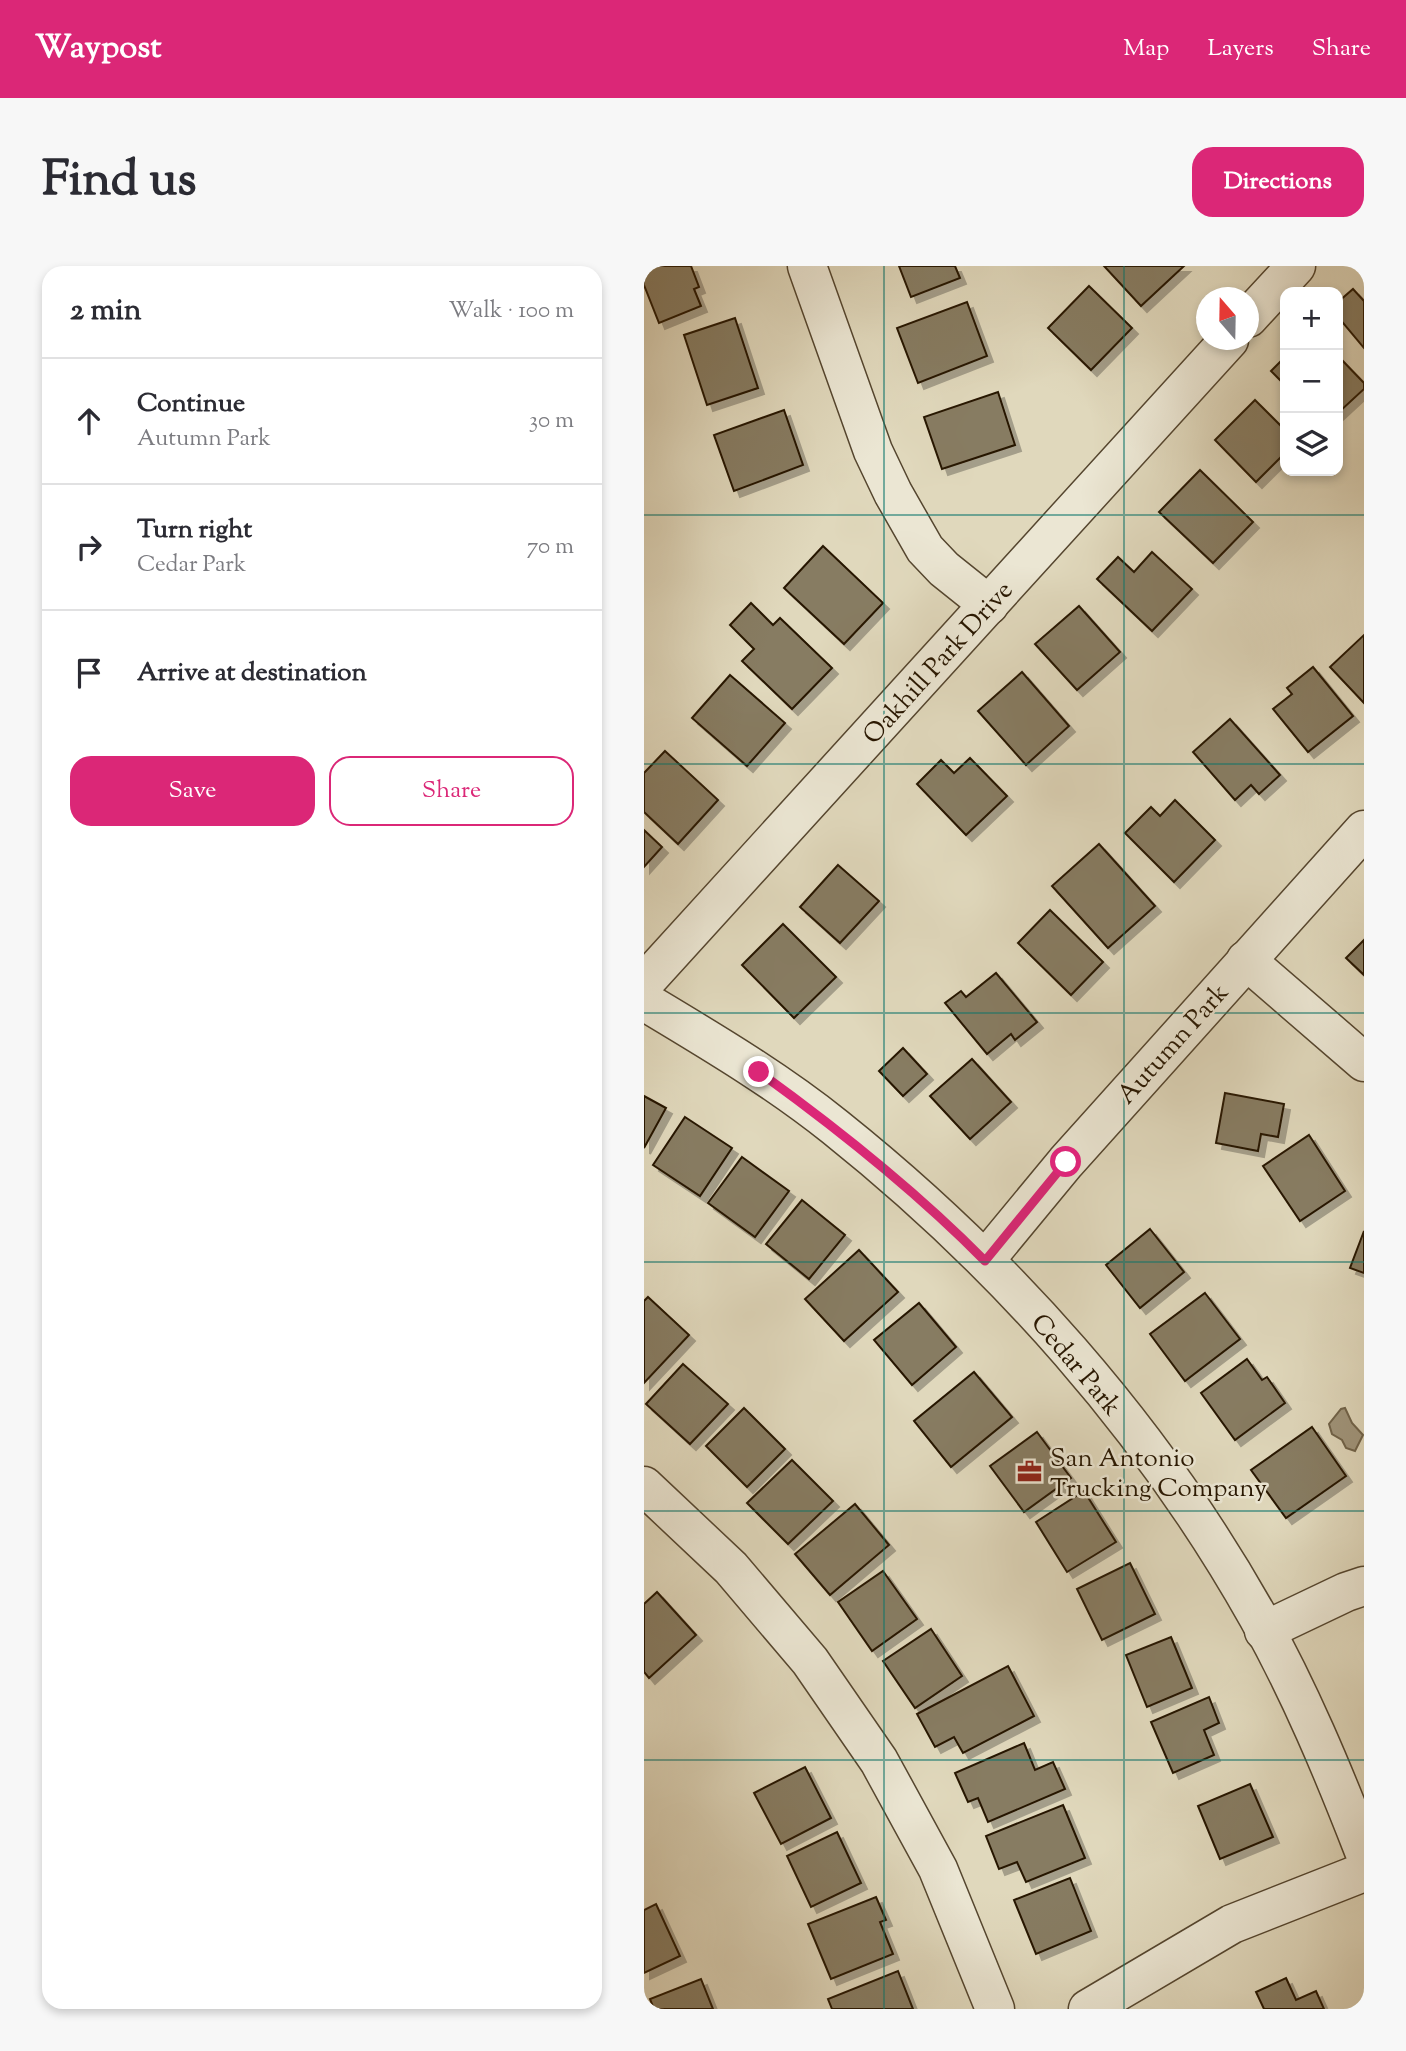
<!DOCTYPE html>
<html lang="en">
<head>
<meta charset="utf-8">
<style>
  body { margin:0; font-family:"Sorts Mill Goudy",serif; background:#f7f7f7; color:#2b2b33 }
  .controls { position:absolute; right:21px; top:21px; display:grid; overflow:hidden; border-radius:14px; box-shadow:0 4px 10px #0003 }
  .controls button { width:63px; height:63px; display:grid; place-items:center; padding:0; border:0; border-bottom:2px solid #e1e1e2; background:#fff; color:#2b2b33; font:35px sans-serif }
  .compass { position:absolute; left:552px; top:21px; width:63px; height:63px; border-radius:50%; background:#fff; box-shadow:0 4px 10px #0003; rotate:340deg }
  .stop { position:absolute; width:21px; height:21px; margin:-16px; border:5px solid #db2777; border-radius:50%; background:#fff }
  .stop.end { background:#db2777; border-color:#fff; box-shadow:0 2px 7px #0008 }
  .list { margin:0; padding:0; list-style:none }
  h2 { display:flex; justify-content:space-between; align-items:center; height:91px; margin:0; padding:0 28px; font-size:30px }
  h2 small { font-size:23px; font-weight:400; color:#7c7c81 }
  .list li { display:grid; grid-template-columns:46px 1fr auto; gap:21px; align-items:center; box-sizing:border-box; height:126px; padding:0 28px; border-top:2px solid #e1e1e2 }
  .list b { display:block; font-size:26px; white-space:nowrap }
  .list p { margin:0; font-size:23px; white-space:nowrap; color:#7c7c81 }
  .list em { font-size:23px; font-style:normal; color:#7c7c81 }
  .actions { display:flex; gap:14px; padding:21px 28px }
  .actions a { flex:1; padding:16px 0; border:2px solid #db2777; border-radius:21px; text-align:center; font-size:24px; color:#db2777 }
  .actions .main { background:#db2777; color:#fff }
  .icon { flex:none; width:38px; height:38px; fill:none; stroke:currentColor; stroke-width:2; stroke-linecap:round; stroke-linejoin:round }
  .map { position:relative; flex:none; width:720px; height:1743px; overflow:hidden; border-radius:21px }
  header { display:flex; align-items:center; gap:42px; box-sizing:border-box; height:98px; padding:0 35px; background:#db2777; color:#fff }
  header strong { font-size:33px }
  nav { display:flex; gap:38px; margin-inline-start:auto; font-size:24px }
  .intro { display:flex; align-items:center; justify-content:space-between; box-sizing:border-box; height:168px; padding:0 42px }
  h1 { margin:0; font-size:49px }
  .button { padding:18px 32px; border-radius:21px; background:#db2777; color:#fff; font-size:24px; font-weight:700 }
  main { display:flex; gap:42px; padding:0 42px }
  aside { flex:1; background:#fff; border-radius:21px; box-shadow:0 4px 10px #0003 }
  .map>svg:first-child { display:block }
  .water { fill:#a1967c; stroke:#70634a; stroke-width:2 }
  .building { fill:#877b62; stroke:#271600; stroke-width:2; filter:url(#shadow) }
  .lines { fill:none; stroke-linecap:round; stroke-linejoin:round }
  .minor-casing { stroke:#55462f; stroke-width:41 }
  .minor { stroke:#ebe6d3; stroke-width:38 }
  .route { stroke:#db2777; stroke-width:9 }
  .grid { fill:none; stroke:#0f766e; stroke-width:2; stroke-opacity:0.55 }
  .labels { text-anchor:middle; stroke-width:5; stroke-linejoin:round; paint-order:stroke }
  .street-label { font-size:26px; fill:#271600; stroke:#ebe6d3 }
  .poi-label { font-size:26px; fill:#271600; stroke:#ebe6d3; text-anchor:start }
</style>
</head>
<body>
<header>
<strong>Waypost</strong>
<nav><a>Map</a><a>Layers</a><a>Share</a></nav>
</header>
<div class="intro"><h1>Find us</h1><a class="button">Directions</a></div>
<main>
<aside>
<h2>2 min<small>Walk · 100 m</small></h2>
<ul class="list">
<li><svg class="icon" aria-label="ahead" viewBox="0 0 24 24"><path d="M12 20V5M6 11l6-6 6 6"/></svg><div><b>Continue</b><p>Autumn Park</p></div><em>30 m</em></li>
<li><svg class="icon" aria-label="right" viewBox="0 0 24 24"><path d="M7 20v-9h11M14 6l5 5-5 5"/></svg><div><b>Turn right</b><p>Cedar Park</p></div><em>70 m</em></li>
<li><svg class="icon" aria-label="arrive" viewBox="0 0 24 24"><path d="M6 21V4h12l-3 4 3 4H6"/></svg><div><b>Arrive at destination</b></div></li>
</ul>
<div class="actions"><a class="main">Save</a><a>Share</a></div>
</aside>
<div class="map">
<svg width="720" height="1743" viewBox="0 0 720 1743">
  <defs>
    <filter id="shadow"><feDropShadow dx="6" dy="6" stdDeviation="0" flood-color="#0004"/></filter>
  </defs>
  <rect width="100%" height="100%" fill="#e0d8bc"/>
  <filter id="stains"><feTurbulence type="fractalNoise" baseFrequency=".00286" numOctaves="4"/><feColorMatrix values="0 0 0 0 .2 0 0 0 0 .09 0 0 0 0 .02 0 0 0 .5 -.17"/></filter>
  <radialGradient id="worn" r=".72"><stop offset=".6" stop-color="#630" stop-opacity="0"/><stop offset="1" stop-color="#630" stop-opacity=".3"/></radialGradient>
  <path class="water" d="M701,1142L708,1157L719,1169L711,1185L702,1182L698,1174L688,1168L685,1158L697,1143Z"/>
  <g class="building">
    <path d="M0,0H47L55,21L50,23L57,40L15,57L0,19Z"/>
    <path d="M255,0H311L316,12L267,31Z"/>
    <path d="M460,0H540L497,40Z"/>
    <path d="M445,20L488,62L447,104L404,62Z"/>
    <path d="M709,23L720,35V82L694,51V36Z"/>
    <path d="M323,36L343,90L274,117L253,62Z"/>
    <path d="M91,52L114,122L63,139L40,69Z"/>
    <path d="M694,90L720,117V123L694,147Z"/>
    <path d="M641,91V119L627,105Z"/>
    <path d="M354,126L371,179L298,203L280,151Z"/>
    <path d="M611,134L641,164V187L612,216L571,174Z"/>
    <path d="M140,144L159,199L90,225L70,169Z"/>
    <path d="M556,204L609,256L569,297L515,246Z"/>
    <path d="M179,280L239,337L200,378L140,322Z"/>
    <path d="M508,286L548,323L508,365L453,313L474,291L490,306Z"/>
    <path d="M107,337L129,359L136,352L188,402L148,443L98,395L110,383L86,359Z"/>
    <path d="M435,340L476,386L433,424L391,378Z"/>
    <path d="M720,369V437L686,401Z"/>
    <path d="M669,401L709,450L664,486L629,443L648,428L643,422Z"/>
    <path d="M378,406L425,460L382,499L334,445Z"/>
    <path d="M86,409L141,457L103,500L48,452Z"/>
    <path d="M586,453L636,509L615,528L607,519L591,534L549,486Z"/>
    <path d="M21,485L74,534L34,578L0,546V507Z"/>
    <path d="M326,492L363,530L322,569L273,518L297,494L310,507Z"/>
    <path d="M531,534L571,574L530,616L481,567L507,541L516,550Z"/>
    <path d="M0,564L18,581L0,601Z"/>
    <path d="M455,578L511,640L464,682L408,620Z"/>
    <path d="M194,599L235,635L196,677L156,641Z"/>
    <path d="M406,644L459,696L427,729L374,677Z"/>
    <path d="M139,658L192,711L150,752L98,699Z"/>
    <path d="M720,674V709L702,692Z"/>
    <path d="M352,707L393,756L371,774L367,768L343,788L301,737L317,725L322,731Z"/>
    <path d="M259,782L283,808L259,830L235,805Z"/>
    <path d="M328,793L367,836L326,873L286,830Z"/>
    <path d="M581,827L640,838L634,871L617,868L614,885L572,877Z"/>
    <path d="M0,830L22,842L0,882Z"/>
    <path d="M41,851L88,882L56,930L9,899Z"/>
    <path d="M665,869L701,925L656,955L619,900Z"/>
    <path d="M98,891L145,925L111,971L64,937Z"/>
    <path d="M158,934L201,969L165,1013L122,978Z"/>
    <path d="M506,963L540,1006L496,1042L462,999Z"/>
    <path d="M720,965V1007L706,1002Z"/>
    <path d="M215,984L254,1026L200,1075L161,1033Z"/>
    <path d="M561,1027L596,1073L541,1115L506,1068Z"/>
    <path d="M4,1031L45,1069L0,1117V1035Z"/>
    <path d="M275,1037L312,1081L268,1119L230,1074Z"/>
    <path d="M603,1093L618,1114L623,1111L641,1137L591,1174L557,1127Z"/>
    <path d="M39,1098L84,1138L46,1178L2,1138Z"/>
    <path d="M330,1106L368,1151L307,1201L270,1155Z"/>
    <path d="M100,1142L141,1183L103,1221L62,1180Z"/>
    <path d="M668,1161L702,1210L642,1252L607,1204Z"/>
    <path d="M393,1166L427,1212L380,1246L346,1200Z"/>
    <path d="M148,1194L189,1235L144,1278L103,1237Z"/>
    <path d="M440,1225L472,1276L423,1306L392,1256Z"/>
    <path d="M211,1238L245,1279L186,1329L151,1288Z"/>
    <path d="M486,1297L511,1348L458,1374L433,1323Z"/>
    <path d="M239,1305L273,1353L228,1385L194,1336Z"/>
    <path d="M13,1326L52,1369L5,1412L0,1406V1338Z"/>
    <path d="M287,1363L318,1410L271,1442L239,1395Z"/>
    <path d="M527,1371L548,1422L503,1441L482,1389Z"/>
    <path d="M364,1400L390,1450L319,1487L310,1471L291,1481L273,1448Z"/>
    <path d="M565,1431L575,1457L560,1464L570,1489L529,1507L507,1456Z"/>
    <path d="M380,1477L391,1504L409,1496L421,1523L344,1556L334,1532L324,1536L311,1507Z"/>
    <path d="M161,1501L187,1552L137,1578L110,1527Z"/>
    <path d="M606,1518L629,1571L576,1593L554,1540Z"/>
    <path d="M419,1539L441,1592L382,1616L373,1596L355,1603L342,1570Z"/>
    <path d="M193,1566L217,1617L167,1641L143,1590Z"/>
    <path d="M426,1612L447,1665L392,1688L370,1634Z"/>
    <path d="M232,1631L242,1654L236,1656L249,1688L187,1713L164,1658Z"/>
    <path d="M12,1638L36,1690L0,1707V1644Z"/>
    <path d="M254,1705L269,1743H188L184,1733Z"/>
    <path d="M642,1712L652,1734L672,1725L680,1743H620L612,1726Z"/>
    <path d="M57,1713L69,1743H10L6,1733Z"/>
  </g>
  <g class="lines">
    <defs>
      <g id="minor">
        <path d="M163,0L229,185L249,227L281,283L300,303L345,339"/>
        <path d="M604,52L652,0"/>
        <path d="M602,694L720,796"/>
        <path d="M0,717L585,74"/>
        <path d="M0,735C65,774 131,813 191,861C360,996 508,1162 614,1351C656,1426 689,1505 720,1585"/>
        <path d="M341,994L422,896L720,564"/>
        <path d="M0,1220L87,1302L166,1395L235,1495L294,1603L351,1743"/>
        <path d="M620,1365L702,1326L720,1320"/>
        <path d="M444,1743L588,1658L720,1606"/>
      </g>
    </defs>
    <use href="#minor" class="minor-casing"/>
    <use href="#minor" class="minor"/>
  </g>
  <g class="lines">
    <path class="route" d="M115,806C194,863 272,925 341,995L422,896"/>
  </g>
  <path class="grid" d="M240,0V1743M480,0V1743M0,249H720M0,498H720M0,747H720M0,996H720M0,1245H720M0,1494H720"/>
  <defs>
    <symbol id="office-bare" viewBox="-9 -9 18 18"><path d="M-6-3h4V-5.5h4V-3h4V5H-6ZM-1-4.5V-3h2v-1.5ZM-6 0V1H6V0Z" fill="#8f2418" stroke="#ebe6d3" stroke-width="2.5" paint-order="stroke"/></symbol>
  </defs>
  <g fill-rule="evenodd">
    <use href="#office-bare" x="368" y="1188" width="35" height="35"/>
  </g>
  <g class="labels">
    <g class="street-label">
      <text transform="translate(293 396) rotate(-48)" y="9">Oakhill Park Drive</text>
      <text transform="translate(528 777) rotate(-48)" y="9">Autumn Park</text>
      <text transform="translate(433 1098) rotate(50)" y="9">Cedar Park</text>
    </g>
    <g class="poi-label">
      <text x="406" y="1200">San Antonio<tspan x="406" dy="30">Trucking Company</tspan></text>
    </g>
  </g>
  <rect width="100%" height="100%" filter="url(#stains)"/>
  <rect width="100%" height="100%" fill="url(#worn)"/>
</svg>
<div class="controls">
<button>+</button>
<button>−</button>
<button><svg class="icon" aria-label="layers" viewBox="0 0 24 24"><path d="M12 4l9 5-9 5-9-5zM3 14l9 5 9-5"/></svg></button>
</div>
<svg class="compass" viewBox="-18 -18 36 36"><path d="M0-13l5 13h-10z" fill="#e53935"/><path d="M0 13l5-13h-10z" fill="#7c7c81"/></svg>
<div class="stop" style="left:422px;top:896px"></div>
<div class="stop end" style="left:115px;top:806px"></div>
</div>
</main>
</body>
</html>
